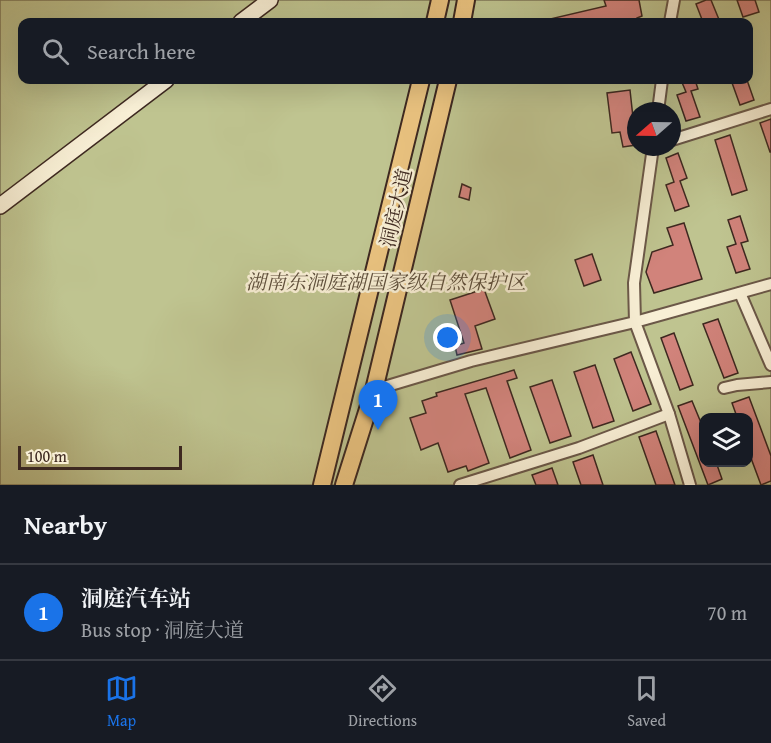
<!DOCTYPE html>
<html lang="en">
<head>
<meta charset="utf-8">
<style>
  body { margin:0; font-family:"Gentium Book Plus","Noto Serif SC",serif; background:#20242c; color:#f1f3f6 }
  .controls { position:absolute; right:18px; bottom:18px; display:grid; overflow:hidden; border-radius:12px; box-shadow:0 6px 24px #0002 }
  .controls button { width:54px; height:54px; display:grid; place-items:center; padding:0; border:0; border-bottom:2px solid #363941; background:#171b24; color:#f1f3f6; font:30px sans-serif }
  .compass { position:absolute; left:627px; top:102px; width:54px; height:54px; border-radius:50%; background:#171b24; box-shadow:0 6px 24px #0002; rotate:250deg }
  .scale { position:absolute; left:18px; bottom:15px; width:164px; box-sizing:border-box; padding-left:6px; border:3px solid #3d2820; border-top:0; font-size:16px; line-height:21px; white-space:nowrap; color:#3d2820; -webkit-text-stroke:4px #f8efd5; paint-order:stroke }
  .you { position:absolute; left:448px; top:338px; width:21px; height:21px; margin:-15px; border:4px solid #fff; border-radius:50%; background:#1a73e8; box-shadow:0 0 0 9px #1a73e833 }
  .badge { display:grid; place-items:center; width:39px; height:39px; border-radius:50%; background:#1a73e8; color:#fff; font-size:20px; font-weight:700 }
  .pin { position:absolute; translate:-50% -50px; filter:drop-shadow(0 2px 3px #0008) }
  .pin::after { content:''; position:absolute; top:32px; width:21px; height:18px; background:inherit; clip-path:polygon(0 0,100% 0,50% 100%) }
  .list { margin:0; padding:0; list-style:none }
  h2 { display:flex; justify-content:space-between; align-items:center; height:78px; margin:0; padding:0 24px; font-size:26px }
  h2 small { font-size:20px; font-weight:400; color:#9ea1a6 }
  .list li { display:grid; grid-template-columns:39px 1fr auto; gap:18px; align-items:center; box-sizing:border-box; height:96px; padding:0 24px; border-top:2px solid #363941 }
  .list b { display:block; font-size:22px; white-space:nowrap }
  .list p { margin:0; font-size:20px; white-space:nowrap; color:#9ea1a6 }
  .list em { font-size:20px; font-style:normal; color:#9ea1a6 }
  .icon { flex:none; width:33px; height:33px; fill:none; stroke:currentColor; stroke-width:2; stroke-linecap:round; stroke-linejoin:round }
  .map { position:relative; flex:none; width:771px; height:485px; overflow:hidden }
  .search { position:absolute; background:#171b24; box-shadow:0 6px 24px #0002; left:18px; right:18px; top:18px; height:66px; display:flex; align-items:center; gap:15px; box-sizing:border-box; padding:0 21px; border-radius:12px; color:#9ea1a6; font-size:22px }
  .sheet { height:174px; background:#171b24 }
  nav { display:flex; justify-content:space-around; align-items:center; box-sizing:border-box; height:84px; border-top:2px solid #363941; background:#171b24; font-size:16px; color:#9ea1a6 }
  nav a { display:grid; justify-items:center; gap:3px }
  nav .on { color:#1a73e8 }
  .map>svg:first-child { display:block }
  .green { fill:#bfc490; stroke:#7e7658; stroke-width:1.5; fill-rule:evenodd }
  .building { fill:#d1837b; stroke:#3d2820; stroke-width:1.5 }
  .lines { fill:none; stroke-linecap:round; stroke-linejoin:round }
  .street-casing { stroke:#6b5848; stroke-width:14 }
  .secondary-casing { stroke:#3d2820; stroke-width:18 }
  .primary-casing { stroke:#3d2820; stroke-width:20 }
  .street { stroke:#f8efd5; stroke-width:10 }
  .secondary { stroke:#f8efd5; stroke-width:15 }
  .primary { stroke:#eac380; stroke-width:16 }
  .labels { text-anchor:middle; stroke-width:5; stroke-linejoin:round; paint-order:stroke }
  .street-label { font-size:20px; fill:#3d2820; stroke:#f8efd5 }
  .park-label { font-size:20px; font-style:italic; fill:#5e4f3c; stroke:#f8efd5 }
</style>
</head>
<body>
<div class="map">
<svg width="771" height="485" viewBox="0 0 771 485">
  <rect width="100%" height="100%" fill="#f5e6bf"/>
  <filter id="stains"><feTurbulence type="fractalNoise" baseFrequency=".00333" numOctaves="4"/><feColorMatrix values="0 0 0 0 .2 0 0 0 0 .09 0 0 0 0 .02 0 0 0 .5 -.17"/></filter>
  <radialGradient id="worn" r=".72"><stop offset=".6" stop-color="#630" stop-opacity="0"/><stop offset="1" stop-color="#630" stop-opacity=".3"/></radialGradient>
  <path class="green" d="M0,0H771V485H0ZM22,22H748V80H22ZM636,111H672V147H636ZM704,418H748V462H704Z"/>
  <g class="building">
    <path d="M604,0H639L642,16L637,18L638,22H550V19L606,6Z"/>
    <path d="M706,0H711L720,22H703L696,4Z"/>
    <path d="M737,0H755L759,12L743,17Z"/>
    <path d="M681,80H695L698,89L691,91L700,117L686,121L677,95L686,92Z"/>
    <path d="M731,80H747L754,100L740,105Z"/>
    <path d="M630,90L636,145L623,147L620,132L612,133L607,93Z"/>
    <path d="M771,119V152H770L760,123Z"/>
    <path d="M730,135L747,190L732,195L715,140Z"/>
    <path d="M678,153L687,178L680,181L689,206L675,211L666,185L674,182L666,158Z"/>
    <path d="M462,184L471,188L469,200L459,197Z"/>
    <path d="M740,216L748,241L741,243L750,269L736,273L727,247L736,244L728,220Z"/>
    <path d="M684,223L702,279L654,293L646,272L652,252L673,245L667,228Z"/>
    <path d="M592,254L601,280L584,286L575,260Z"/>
    <path d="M484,289L495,319L475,326L482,349L457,355L455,346L464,343L450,300Z"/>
    <path d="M718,319L738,373L724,378L703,324Z"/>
    <path d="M674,333L693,385L680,390L661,338Z"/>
    <path d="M631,352L651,404L633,411L614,359Z"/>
    <path d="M595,365L614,421L593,428L574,372Z"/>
    <path d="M514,370L517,378L507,381L531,450L510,458L486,388L465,394L489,463L468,471L466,466L448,472L438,443L421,450L410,418L426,413L422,401L437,396L436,393Z"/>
    <path d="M552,380L571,436L550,443L530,387Z"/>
    <path d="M749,397L771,456V481L761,485L748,450V417H737L732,403Z"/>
    <path d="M692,401L704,430V462H716L722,479L708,485L678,406Z"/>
    <path d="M656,431L675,485H656L639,437Z"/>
    <path d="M593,455L603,485H581L573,462Z"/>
    <path d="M552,468L558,485H536L532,475Z"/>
  </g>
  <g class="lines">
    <defs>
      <g id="street">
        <path d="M670,22L674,0"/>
        <path d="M658,111L662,80"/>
        <path d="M672,140L771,109"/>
        <path d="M740,293L771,365"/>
        <path d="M724,388L737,385L771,382"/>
        <path d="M374,390L471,361L635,322L634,283L653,147"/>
        <path d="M460,485L579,448L669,414"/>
        <path d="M690,485L669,414L635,322L771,284"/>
      </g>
      <g id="secondary">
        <path d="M241,22L270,0"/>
        <path d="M0,206L166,80"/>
      </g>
      <g id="primary">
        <path d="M435,22L440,0"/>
        <path d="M462,22L466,0"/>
        <path d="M322,485L421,80"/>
        <path d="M344,485L374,390L448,80"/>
      </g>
    </defs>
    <use href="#street" class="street-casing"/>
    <use href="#secondary" class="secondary-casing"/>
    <use href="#primary" class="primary-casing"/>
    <use href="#street" class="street"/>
    <use href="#secondary" class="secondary"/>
    <use href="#primary" class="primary"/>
  </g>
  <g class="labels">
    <g class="street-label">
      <text transform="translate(396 208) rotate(-77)" y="7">洞庭大道</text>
    </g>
    <g class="park-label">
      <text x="386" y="289">湖南东洞庭湖国家级自然保护区</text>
    </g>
  </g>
  <rect width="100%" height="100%" filter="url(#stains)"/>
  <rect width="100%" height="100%" fill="url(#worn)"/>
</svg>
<div class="controls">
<button><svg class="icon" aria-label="layers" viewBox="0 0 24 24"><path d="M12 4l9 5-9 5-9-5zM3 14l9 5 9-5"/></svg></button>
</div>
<svg class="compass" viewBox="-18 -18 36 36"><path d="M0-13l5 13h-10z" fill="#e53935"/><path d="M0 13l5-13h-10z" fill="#9ea1a6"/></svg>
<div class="scale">100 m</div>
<div class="you"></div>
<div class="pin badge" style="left:378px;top:430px">1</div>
<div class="search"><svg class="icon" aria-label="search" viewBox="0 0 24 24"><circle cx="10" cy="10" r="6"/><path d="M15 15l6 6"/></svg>Search here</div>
</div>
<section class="sheet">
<h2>Nearby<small></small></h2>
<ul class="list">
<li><span class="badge">1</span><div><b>洞庭汽车站</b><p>Bus stop · 洞庭大道</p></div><em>70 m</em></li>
</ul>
</section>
<nav>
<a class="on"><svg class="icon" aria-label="map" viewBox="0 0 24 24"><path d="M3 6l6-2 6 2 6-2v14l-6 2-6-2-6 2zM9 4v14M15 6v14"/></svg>Map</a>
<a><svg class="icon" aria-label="directions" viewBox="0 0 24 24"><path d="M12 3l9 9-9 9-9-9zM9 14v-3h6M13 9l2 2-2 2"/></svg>Directions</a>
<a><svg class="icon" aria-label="saved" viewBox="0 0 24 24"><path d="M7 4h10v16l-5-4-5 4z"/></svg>Saved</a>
</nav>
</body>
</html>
